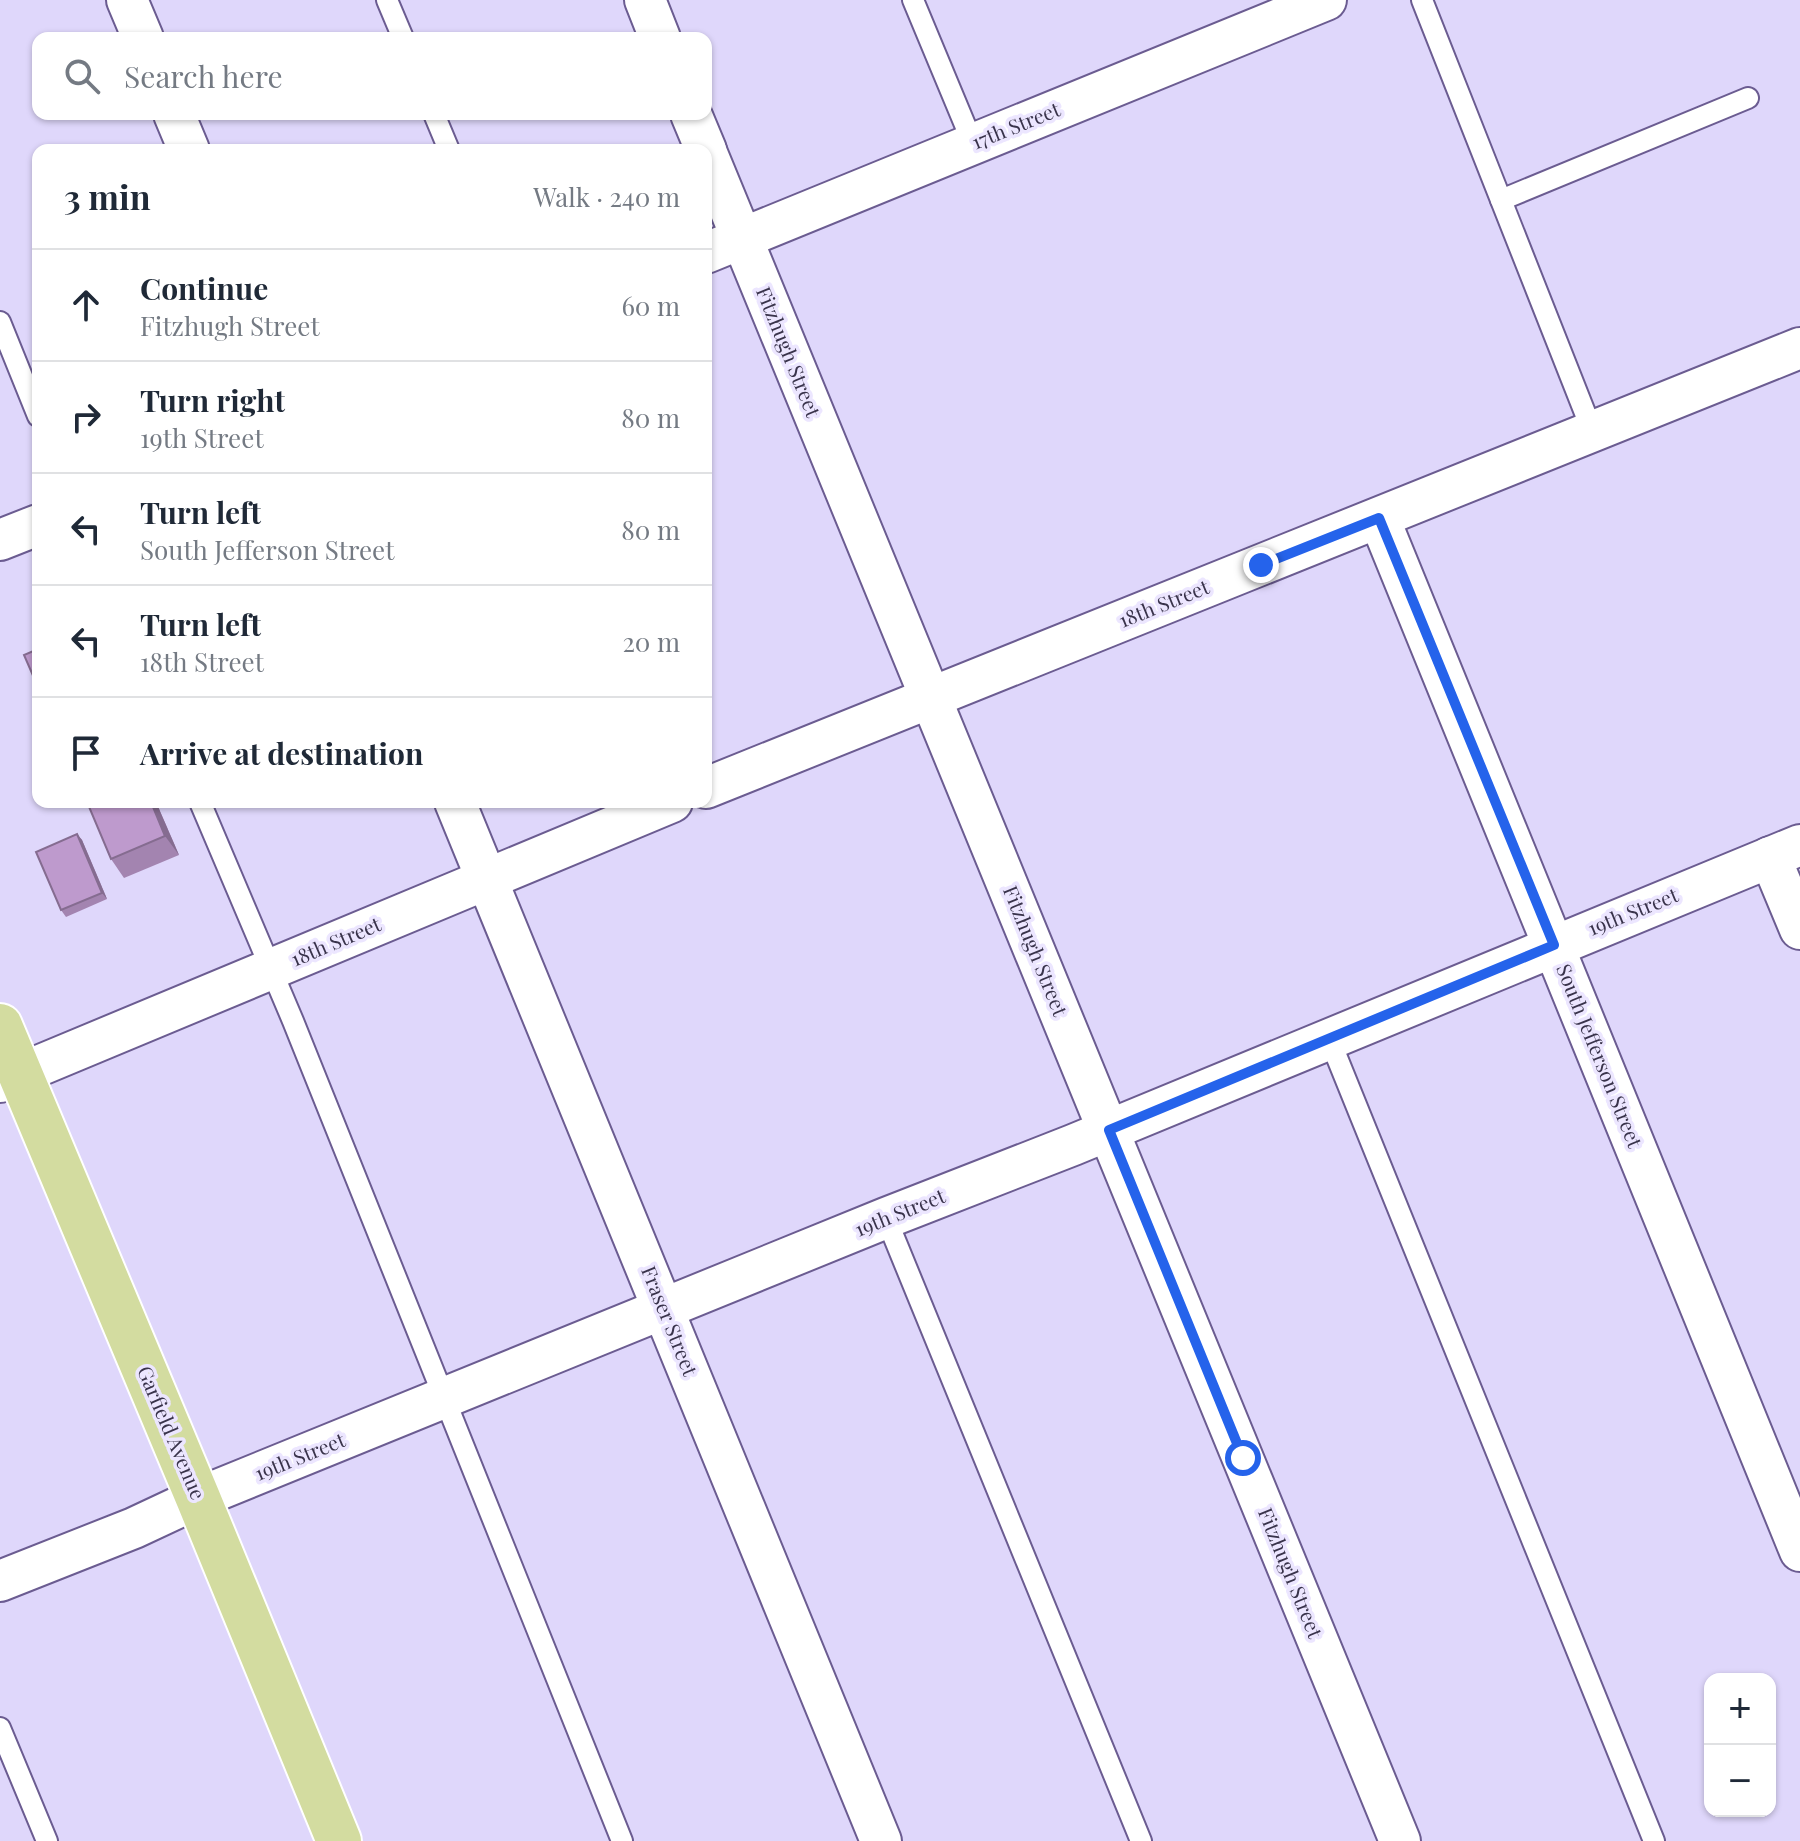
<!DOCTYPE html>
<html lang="en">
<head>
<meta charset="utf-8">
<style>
  body { margin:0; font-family:"Playfair Display",serif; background:#f6f6f7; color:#1f2937 }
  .controls { position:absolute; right:24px; bottom:24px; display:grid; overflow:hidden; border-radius:16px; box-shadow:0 2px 6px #0004 }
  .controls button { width:72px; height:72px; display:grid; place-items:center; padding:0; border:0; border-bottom:2px solid #e0e1e3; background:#fff; color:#1f2937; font:40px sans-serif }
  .stop { position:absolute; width:24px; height:24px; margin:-18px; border:6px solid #2563eb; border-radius:50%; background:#fff }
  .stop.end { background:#2563eb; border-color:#fff; box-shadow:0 2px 8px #0008 }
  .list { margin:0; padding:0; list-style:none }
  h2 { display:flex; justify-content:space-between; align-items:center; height:104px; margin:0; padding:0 32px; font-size:34px }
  h2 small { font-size:26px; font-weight:400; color:#747a83 }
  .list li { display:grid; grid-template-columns:52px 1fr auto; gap:24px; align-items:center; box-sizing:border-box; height:112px; padding:0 32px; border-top:2px solid #e0e1e3 }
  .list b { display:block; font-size:30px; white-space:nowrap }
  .list p { margin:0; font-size:26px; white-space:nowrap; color:#747a83 }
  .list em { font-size:26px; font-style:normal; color:#747a83 }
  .icon { flex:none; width:44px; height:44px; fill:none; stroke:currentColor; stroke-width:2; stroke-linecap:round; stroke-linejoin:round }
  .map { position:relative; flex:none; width:1800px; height:1841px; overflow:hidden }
  .search { position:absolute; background:#fff; box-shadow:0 2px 6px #0004; left:32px; top:32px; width:680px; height:88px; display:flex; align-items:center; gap:20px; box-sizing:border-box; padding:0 28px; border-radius:16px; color:#747a83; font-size:30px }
  .panel { position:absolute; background:#fff; box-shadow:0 2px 6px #0004; left:32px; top:144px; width:680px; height:664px; border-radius:16px }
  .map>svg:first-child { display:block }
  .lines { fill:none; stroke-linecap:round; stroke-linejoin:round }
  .lane-casing { stroke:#6b5c91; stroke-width:24 }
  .street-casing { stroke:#6b5c91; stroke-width:44 }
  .primary-casing { stroke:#fff; stroke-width:48 }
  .lane { stroke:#fff; stroke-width:20 }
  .street { stroke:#fff; stroke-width:40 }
  .primary { stroke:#d3dca0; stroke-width:44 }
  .wall { fill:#a384b0 }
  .shaded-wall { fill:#856c90 }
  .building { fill:#be9acd; stroke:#856c90; stroke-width:2 }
  .route { stroke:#2563eb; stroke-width:10 }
  .labels { text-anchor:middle; stroke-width:7; stroke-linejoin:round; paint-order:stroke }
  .street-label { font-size:20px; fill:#39334b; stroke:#ece6ff }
</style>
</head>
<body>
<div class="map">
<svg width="1800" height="1841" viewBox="0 0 1800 1841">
  <rect width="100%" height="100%" fill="#dfd7fb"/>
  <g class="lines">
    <defs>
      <g id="lane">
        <path d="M387,0L403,38"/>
        <path d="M913,0L973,144"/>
        <path d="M1422,0L1593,433"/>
        <path d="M434,114L449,150"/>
        <path d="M1501,200L1748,98"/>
        <path d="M0,322L38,416"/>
        <path d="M200,802L293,1021L622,1841"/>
        <path d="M1329,1038L1654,1841"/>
        <path d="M886,1218L1141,1841"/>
        <path d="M0,1728L47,1841"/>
      </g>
      <g id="street">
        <path d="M127,0L143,38"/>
        <path d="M645,0L660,38"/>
        <path d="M174,114L189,150"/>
        <path d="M691,114L706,150"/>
        <path d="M706,151L1400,1841"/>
        <path d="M706,253L1326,0"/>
        <path d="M1379,518L1800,1551"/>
        <path d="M0,540L38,525"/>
        <path d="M706,788L1800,348"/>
        <path d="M455,802L881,1841"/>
        <path d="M1770,857L1800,929"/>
        <path d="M0,1082L672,802"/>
        <path d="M0,1581L134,1528L198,1498L886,1218L1073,1145L1800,845"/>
      </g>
      <path id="primary" d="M0,1026L198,1498L339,1841"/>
    </defs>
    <use href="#lane" class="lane-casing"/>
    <use href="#street" class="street-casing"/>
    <use href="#primary" class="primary-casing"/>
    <use href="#lane" class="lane"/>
    <use href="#street" class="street"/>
    <use href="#primary" class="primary"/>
  </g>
  <g class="wall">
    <path d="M156,802L179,855L124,878L111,859Z"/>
    <path d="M77,834L82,840L107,899L66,917L61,910Z"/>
  </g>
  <g class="shaded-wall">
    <path d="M151,802H156L179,855L165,836Z"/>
    <path d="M77,834L82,840L107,899L102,893Z"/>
  </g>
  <g class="building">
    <path d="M38,649V687L24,655Z"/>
    <path d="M87,802H151L165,836L111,859Z"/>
    <path d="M77,834L102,893L61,910L36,852Z"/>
  </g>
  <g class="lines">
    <path class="route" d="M1243,1458L1109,1130L1554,945L1379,518L1261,565"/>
  </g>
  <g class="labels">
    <g class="street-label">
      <text transform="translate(1016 126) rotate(-22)" y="7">17th Street</text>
      <text transform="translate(788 352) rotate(68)" y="7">Fitzhugh Street</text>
      <text transform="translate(1164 604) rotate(-22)" y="7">18th Street</text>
      <text transform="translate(1633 912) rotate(-22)" y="7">19th Street</text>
      <text transform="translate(336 942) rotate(-23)" y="7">18th Street</text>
      <text transform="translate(1035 951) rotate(68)" y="7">Fitzhugh Street</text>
      <text transform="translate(1599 1056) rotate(68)" y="7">South Jefferson Street</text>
      <text transform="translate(900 1213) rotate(-22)" y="7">19th Street</text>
      <text transform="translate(669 1321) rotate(68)" y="7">Fraser Street</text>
      <text transform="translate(171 1433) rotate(67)" y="7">Garfield Avenue</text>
      <text transform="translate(300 1457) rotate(-22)" y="7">19th Street</text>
      <text transform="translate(1290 1573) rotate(68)" y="7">Fitzhugh Street</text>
    </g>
  </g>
</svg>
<div class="controls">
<button>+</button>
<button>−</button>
</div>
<div class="stop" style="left:1243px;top:1458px"></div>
<div class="stop end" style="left:1261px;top:565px"></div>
<div class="search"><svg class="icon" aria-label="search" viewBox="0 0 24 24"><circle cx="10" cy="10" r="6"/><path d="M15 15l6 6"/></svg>Search here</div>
<section class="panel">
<h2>3 min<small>Walk · 240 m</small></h2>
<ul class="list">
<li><svg class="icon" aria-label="ahead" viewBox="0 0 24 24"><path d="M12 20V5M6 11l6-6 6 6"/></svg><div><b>Continue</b><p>Fitzhugh Street</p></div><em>60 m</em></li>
<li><svg class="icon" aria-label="right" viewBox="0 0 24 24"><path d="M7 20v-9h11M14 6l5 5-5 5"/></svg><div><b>Turn right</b><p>19th Street</p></div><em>80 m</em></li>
<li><svg class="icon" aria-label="left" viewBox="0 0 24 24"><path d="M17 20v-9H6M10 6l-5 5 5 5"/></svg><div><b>Turn left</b><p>South Jefferson Street</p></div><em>80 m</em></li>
<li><svg class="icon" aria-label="left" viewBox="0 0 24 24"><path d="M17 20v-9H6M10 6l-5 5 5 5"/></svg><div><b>Turn left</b><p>18th Street</p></div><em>20 m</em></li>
<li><svg class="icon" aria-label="arrive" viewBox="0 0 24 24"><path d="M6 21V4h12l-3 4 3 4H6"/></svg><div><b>Arrive at destination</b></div></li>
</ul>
</section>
</div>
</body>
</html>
